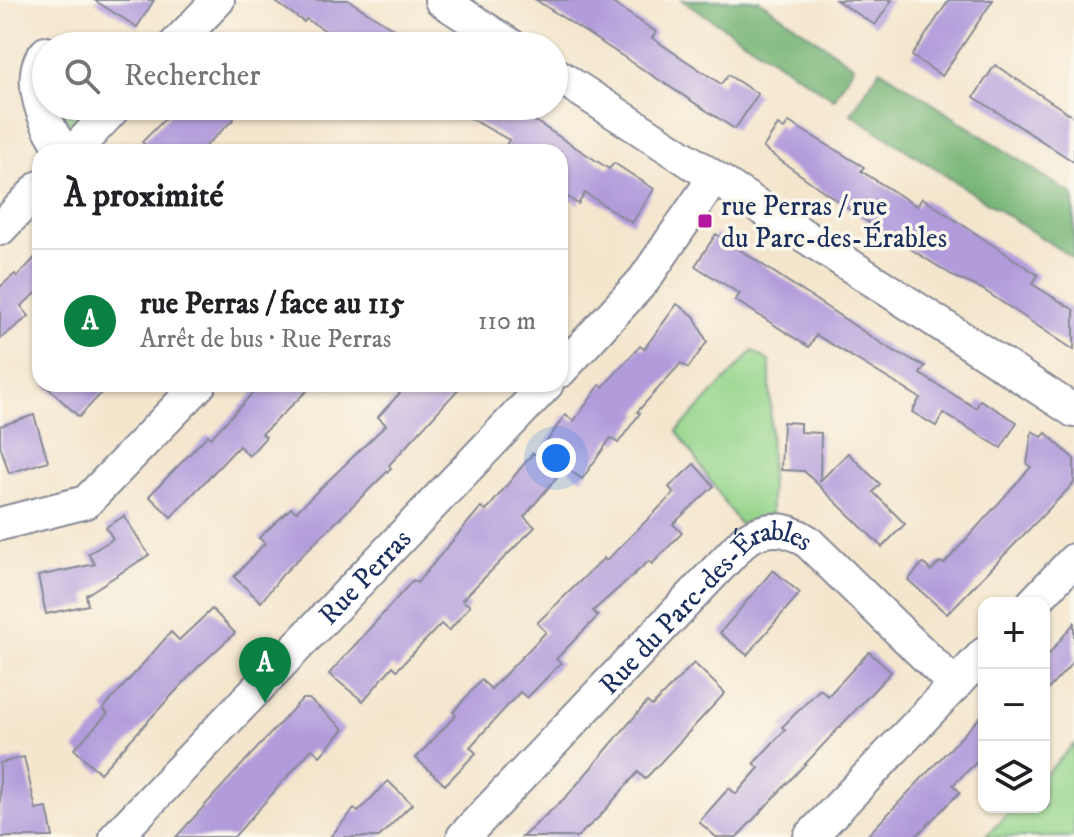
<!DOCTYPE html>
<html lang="fr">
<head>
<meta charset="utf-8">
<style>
  body { margin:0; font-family:"IM FELL DW Pica",serif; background:#f2f2f2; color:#202124 }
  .controls { position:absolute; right:24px; bottom:24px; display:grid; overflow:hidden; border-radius:16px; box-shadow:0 2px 6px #0004 }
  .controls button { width:72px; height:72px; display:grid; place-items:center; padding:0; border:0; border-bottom:2px solid #e0e0e0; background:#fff; color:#202124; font:40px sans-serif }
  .you { position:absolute; left:556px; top:458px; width:28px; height:28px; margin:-20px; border:6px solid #fff; border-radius:50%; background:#1a73e8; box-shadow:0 0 0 12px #1a73e833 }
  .badge { display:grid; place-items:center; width:52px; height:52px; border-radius:50%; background:#0b8043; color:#fff; font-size:26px; font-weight:700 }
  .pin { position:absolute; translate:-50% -66px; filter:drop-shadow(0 2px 4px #0008) }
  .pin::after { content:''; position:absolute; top:42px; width:28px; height:24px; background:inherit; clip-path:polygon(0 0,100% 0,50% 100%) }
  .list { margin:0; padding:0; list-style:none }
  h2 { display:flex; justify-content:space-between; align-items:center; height:104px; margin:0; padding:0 32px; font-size:34px }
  h2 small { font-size:26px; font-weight:400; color:#757577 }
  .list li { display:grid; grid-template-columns:52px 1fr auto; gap:24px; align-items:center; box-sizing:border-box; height:144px; padding:0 32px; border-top:2px solid #e0e0e0 }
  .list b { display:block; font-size:30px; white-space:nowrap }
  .list p { margin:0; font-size:26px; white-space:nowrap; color:#757577 }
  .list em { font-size:26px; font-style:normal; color:#757577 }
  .icon { flex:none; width:44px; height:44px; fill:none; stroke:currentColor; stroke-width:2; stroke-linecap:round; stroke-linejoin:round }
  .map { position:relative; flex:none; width:1074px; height:837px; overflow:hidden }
  .search { position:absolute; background:#fff; box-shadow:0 2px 6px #0004; left:32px; top:32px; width:536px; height:88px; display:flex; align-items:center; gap:20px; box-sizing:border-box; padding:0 28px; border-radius:44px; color:#757577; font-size:30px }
  .panel { position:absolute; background:#fff; box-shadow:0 2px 6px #0004; left:32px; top:144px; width:536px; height:248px; border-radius:24px }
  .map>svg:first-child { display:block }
  .green { fill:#95d58b; stroke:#588274; stroke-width:2 }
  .forest { fill:#78b677; stroke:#4a726a; stroke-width:2 }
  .building { fill:#b19bdb }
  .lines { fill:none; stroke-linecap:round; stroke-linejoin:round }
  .minor-casing { stroke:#888a96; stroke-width:36 }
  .minor { stroke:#fff; stroke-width:32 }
  .poi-dot { fill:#b5179e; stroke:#fbf7ec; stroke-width:3 }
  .labels { text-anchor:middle; stroke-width:7; stroke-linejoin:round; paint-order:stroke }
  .poi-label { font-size:28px; fill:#1b2f5e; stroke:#fbf7ec; text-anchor:start }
  .street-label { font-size:28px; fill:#1b2f5e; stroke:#fbf7ec }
</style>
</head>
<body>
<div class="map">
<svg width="1074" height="837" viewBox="0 0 1074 837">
  <rect width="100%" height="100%" fill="#fbf7ec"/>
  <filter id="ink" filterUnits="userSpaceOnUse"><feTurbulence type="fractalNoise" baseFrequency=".0125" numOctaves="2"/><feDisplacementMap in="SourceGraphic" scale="16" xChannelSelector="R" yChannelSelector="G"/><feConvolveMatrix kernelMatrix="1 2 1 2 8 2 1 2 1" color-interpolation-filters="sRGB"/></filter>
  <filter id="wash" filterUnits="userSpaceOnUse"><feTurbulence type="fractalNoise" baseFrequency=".006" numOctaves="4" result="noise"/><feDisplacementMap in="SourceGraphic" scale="32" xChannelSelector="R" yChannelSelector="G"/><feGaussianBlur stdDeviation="1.8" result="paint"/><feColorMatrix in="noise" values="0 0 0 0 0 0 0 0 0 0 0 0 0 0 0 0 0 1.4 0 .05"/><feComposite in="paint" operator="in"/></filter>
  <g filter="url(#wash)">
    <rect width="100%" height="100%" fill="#f4e6cd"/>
    <g class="green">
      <path d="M52,106H96C76,127 69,133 52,106Z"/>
      <path d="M753,351L770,362L771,514L740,525L677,431Z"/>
      <path d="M1074,744V837H985L1014,807H1044V776Z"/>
    </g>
    <g class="forest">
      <path d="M682,0H759L854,66L834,99Z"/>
      <path d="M880,69L1074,196V259L851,114Z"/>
    </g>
    <g id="blocks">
      <g class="building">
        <path d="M94,0H154L137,27Z"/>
        <path d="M273,0H348L421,46H352L306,19L304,22Z"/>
        <path d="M536,0H608L656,32L652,38L721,84L728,75L758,94L735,129Z"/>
        <path d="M836,0H892L875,25Z"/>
        <path d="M949,0H993L942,76L912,56Z"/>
        <path d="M995,65L1074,117V162L974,97Z"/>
        <path d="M178,106H221L234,119L199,152H152L142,142Z"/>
        <path d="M448,106H512L609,169L614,163L654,189L632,223L585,193L578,204L560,192V152H502L509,140Z"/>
        <path d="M789,122L864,167L861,171L917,206L922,198L1038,275L1032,284L1074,310V350L982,289L955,277L857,215L763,148L778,125L784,129Z"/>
        <path d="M716,234L890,349L925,366L920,374L976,408L980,400L1017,422L1001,448L943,413L936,426L912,412L920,398L816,335L809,347L735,300L740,294L695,266Z"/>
        <path d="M40,252V290L21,306L29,316L0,339V287L15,274L17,277Z"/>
        <path d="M677,304L694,316L707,342L688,368L681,363L637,412L640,413L618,443L611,438L582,479L565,467L524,517L535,527L462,600L470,606L449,631L441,624L397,670L393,666L363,701L329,674L413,580L417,583L481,507L486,511L533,453L537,456L565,415L574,421L600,385L603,387L640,346L644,349Z"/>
        <path d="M44,384H110L79,417Z"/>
        <path d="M261,384H314L262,434L266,437L249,456L239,446L171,517L149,496L208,435L211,438Z"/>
        <path d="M408,384H463L389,465L391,468L283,574L261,602L234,577L265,543L259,538L291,508L296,512L386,425L378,417Z"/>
        <path d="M34,415L48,461L9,473L0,445V426Z"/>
        <path d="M783,422L800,423V432L821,433L820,481L848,453L880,484L873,492L905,524L882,547L804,471L781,470Z"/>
        <path d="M1032,431L1042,437L1046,433L1074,459V483L947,614L908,580L923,563L931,571L940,562L944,564L1031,467L1027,464Z"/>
        <path d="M694,464L714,486L673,524L682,533L652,564L649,561L593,611L598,616L556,659L561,663L527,698L520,692L470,747L476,753L445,785L416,758L456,715L453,712L481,680L491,689L546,632L537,623L604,558L606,561L674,493L669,487Z"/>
        <path d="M124,516L149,555L86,595L88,605L46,614L38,576L95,564L88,554L113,539L106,527Z"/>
        <path d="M773,570L800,593L747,655L720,633Z"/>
        <path d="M212,609L235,633L198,667L100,773L74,749L108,713L103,709L171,632L179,640Z"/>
        <path d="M1074,623V661L1044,694V660Z"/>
        <path d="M869,652L891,672L737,837H716L699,822L729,788L736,794L759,768L754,763L785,730L782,727L820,689L828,696Z"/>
        <path d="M694,663L725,693L645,779L638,772L599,817L577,837H522L568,795L647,702L652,706Z"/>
        <path d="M302,699H309L344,729L320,756L312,749L234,837H176Z"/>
        <path d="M984,713V755L953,785L960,792L915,837H866Z"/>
        <path d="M24,757L36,810L47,808L53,837H0V763Z"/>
        <path d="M388,781L412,804L379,837H330L354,809L358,812Z"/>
      </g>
    </g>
  </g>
  <g filter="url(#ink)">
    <use href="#blocks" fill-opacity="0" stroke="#888a96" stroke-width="2"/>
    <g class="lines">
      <defs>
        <g id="minor">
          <path d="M441,0L512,46"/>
          <path d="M174,46L218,0"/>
          <path d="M46,53C23,74 47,134 66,152"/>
          <path d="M554,73L1074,411"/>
          <path d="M73,152L116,106"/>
          <path d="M0,229L40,187"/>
          <path d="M560,371L644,280L714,178"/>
          <path d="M0,524L86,502L200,384"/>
          <path d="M1033,603L1074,560"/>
          <path id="s1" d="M116,837L547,384"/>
          <path id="s2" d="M463,837L745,540C766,526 786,527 807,541L955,685"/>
          <path d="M810,837L984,654"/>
        </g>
      </defs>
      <use href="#minor" class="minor-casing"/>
      <use href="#minor" class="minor"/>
    </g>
  </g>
  <rect class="poi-dot" x="697" y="213" width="16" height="16" rx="4"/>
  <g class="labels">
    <g class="poi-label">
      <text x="721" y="215">rue Perras / rue<tspan x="721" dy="32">du Parc-des-Érables</tspan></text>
    </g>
    <g class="street-label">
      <text dy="10" stroke="none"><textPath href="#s1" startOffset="360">Rue Perras</textPath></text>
      <text dy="10" stroke="none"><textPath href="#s2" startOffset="342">Rue du Parc-des-Érables</textPath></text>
    </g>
  </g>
</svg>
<div class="controls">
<button>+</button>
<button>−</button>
<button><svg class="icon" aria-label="layers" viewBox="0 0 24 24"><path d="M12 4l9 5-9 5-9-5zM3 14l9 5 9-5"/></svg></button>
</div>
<div class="you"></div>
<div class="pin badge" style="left:265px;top:703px">A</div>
<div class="search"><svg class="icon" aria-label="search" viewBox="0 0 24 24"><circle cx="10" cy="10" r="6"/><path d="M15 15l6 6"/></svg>Rechercher</div>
<section class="panel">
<h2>À proximité<small></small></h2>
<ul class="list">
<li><span class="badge">A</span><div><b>rue Perras / face au 115</b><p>Arrêt de bus · Rue Perras</p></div><em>110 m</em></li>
</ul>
</section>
</div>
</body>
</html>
